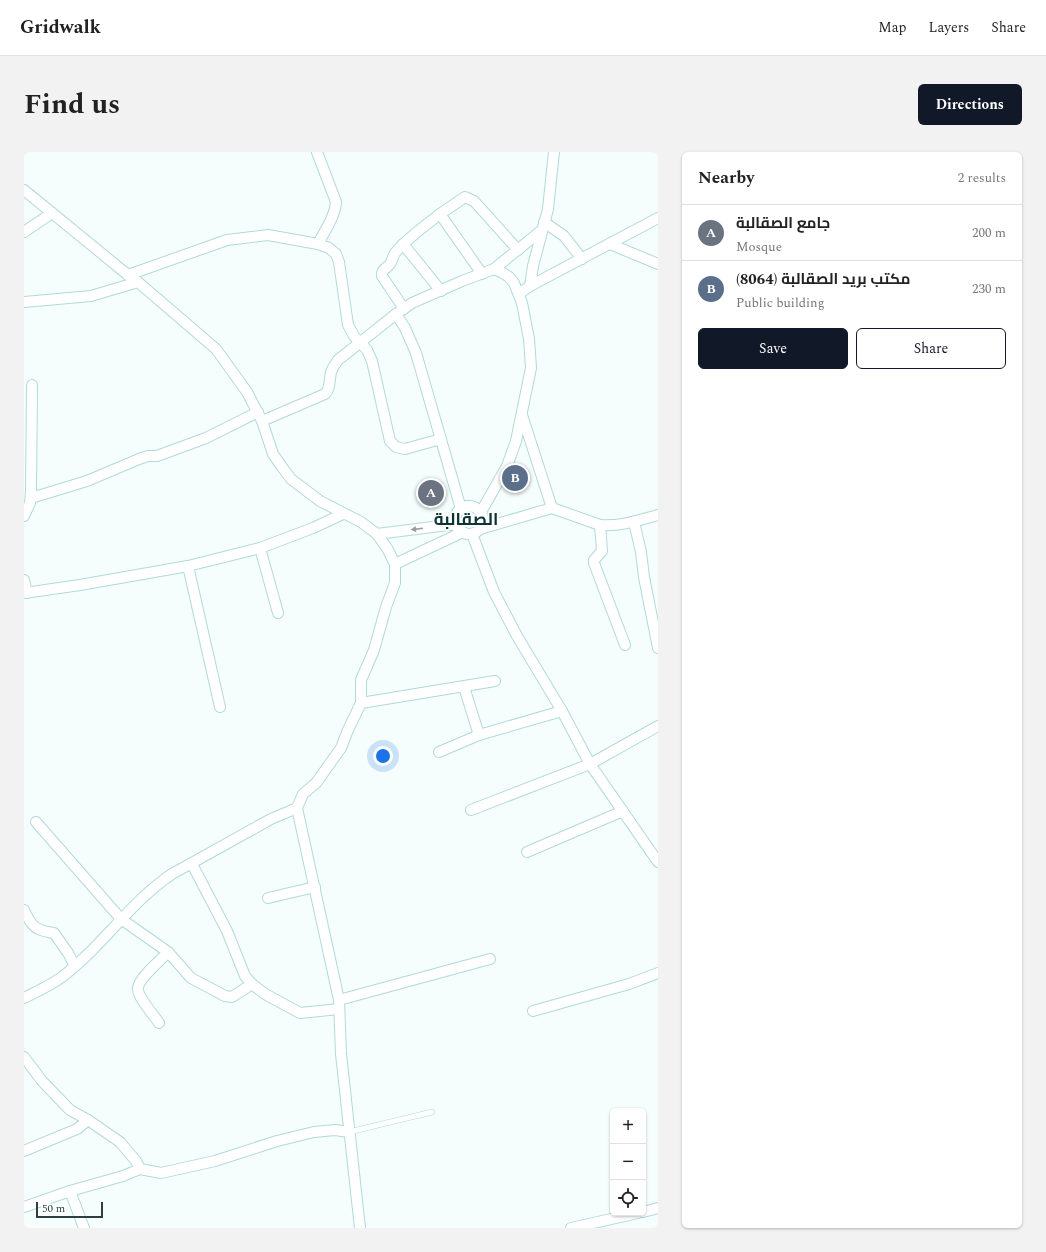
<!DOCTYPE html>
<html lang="en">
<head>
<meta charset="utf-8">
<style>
  body { margin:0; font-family:Spectral,Cairo,serif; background:#f2f2f2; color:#222 }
  .controls { position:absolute; right:12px; bottom:12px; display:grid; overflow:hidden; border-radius:6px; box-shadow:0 1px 3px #0004 }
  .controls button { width:36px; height:36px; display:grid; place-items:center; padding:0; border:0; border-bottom:1px solid #e0e0e0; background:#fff; color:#222; font:20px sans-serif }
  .scale { position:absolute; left:12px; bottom:10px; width:67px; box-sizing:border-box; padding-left:4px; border:2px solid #2d3e3e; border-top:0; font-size:11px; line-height:14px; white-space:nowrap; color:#2d3e3e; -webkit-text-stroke:3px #fff; paint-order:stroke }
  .you { position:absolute; left:359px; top:604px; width:14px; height:14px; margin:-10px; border:3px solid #fff; border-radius:50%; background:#1a73e8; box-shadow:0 0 0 6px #1a73e833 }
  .badge { display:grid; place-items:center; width:26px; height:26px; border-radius:50%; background:#111827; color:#fff; font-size:13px; font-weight:700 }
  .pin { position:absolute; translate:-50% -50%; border:2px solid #fff; box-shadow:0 1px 4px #0006 }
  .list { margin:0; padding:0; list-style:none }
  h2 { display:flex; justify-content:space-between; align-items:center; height:52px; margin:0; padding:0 16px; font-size:17px }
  h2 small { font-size:13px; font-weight:400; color:#767676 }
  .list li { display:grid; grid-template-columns:26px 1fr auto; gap:12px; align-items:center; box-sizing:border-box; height:56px; padding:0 16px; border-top:1px solid #e0e0e0 }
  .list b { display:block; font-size:15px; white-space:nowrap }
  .list p { margin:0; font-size:13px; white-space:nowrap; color:#767676 }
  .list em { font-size:13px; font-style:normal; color:#767676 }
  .actions { display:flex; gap:8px; padding:12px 16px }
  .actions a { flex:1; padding:9px 0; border:1px solid #111827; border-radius:6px; text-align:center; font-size:14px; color:#111827 }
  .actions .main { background:#111827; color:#fff }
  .icon { flex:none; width:22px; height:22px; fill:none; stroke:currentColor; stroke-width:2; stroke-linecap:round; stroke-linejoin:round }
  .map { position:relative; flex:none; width:634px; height:1076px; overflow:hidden; border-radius:6px }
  header { display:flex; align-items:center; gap:24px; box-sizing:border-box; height:56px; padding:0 20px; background:#fff; border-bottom:1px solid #e0e0e0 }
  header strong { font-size:19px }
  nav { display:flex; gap:22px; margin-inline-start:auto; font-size:14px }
  .intro { display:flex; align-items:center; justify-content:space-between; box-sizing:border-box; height:96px; padding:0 24px }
  h1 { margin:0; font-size:28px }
  .button { padding:10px 18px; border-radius:6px; background:#111827; color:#fff; font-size:14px; font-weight:700 }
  main { display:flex; gap:24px; padding:0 24px }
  aside { flex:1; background:#fff; border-radius:6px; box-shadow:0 1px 3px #0004 }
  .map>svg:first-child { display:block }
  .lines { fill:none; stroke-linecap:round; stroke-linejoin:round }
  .service-casing { stroke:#b0dad9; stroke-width:6 }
  .minor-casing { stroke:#b0dad9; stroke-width:12 }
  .service { stroke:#fff; stroke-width:5 }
  .minor { stroke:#fff; stroke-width:10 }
  .oneway { fill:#969e9e }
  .labels { text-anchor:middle; stroke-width:3.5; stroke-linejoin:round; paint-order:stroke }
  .quarter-label { font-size:17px; font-weight:bold; fill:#0b3534; stroke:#fff }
</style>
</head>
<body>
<header>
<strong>Gridwalk</strong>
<nav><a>Map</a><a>Layers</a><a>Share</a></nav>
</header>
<div class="intro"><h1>Find us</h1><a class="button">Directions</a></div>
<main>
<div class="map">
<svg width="634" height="1076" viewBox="0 0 634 1076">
  <rect width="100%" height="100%" fill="#f5fefd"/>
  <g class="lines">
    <defs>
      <path id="service" d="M325,980L408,960"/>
      <g id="minor">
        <path d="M293,0L312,50C311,65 301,78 294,92"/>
        <path d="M0,38L104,123L114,130L192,197L223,240L238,269L249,302L258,315L267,327L296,349L337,370L353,382L363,396L371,412V431L362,455L350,498L337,528V551L324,578L317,596L292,631L279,642L273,656L247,667L148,722C106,750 78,795 38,825C27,833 12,840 0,846"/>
        <path d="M416,62L441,45L450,49L494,98"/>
        <path d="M520,70L540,84L558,107"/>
        <path d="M0,80L28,61"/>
        <path d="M379,92L417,139"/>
        <path d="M586,92L634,112"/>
        <path d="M104,123L203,88L244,83L294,92L305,96L312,102L315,110L324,173L330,184L343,198L348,209L366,289L372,295L381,297L417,287"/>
        <path d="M506,134L509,114L524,57L530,0"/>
        <path d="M495,142L506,134L634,66"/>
        <path d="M0,150L67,144L114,130"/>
        <path d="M380,157L358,124C357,118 362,117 366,112C368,109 369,104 371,101C381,88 403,72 416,62L458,122"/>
        <path d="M372,162L381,176L392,201L437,357"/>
        <path d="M498,263L528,356"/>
        <path d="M238,269L301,242C307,236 305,228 307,220C309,215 311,212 314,208L372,162L388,151L438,129L470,117L518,78"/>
        <path d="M7,346L63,329L115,307L124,304H133L182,286L234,260"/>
        <circle cx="445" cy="368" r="14"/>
        <path d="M457,360L483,314L492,289L507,216L505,187L498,151L490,131L485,125L479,121L470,117"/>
        <path d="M0,364L6,351L7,339L8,233"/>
        <path d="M610,370L617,400L620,425L634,496"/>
        <path d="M576,373L578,399L570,408V411L601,493"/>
        <path d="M456,377L528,356L576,373C596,375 615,368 634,363"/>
        <path d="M353,382L432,372"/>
        <path d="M448,382L470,440L493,484L538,559L566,612L634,710"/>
        <path d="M236,396L254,461"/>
        <path d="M371,412L439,380"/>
        <path d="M164,414L196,555"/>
        <path d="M0,428L3,441"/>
        <path d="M0,441L56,433L164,414L236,396L289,376L319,362"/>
        <path d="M440,535L455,583"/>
        <path d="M337,551L471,529"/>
        <path d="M415,600L455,583L538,559"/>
        <path d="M273,656L315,848L317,902L336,1076"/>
        <path d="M447,658L566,612L634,574"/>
        <path d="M12,670L97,767L144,800L167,826L201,844L208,845L228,832"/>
        <path d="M503,700L599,659"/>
        <path d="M168,712L203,779L221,824L228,832L241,842L276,861L315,857"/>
        <path d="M244,746L291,735"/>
        <path d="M0,758C3,765 9,776 17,778C21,780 26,780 30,781L44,801L51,814"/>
        <path d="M315,848L466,807"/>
        <path d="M509,859L605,832L634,821"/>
        <path d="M135,871C130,863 113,845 114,836C114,827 137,808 144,800"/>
        <path d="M0,905L18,929L46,958L64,968L96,990L112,1009L116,1017L99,1024L46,1039L0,1055"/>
        <path d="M0,999L53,977L64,968"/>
        <path d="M116,1017L137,1021L191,1009L253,989L290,980L311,978L325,980"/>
        <path d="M46,1039L60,1076"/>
        <path d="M619,1060L634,1056"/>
        <path d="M547,1076L614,1061"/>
      </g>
    </defs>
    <use href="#service" class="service-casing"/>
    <use href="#minor" class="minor-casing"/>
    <use href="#service" class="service"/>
    <use href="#minor" class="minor"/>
  </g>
  <defs><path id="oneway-solid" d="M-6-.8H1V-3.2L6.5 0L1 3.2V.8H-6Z"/></defs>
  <use class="oneway" href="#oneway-solid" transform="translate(393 377) rotate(173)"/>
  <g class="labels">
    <g class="quarter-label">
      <text x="442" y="373">الصقالبة</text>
    </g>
  </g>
</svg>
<div class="controls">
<button>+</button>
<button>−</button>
<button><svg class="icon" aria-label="locate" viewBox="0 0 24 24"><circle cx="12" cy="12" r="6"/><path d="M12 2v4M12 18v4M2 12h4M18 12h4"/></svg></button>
</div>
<div class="scale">50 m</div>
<div class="you"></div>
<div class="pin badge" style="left:407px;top:341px;background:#6b7280">A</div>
<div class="pin badge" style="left:491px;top:326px;background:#5c6f8a">B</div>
</div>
<aside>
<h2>Nearby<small>2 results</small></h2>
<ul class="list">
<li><span class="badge" style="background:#6b7280">A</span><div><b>جامع الصقالبة</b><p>Mosque</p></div><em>200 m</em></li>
<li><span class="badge" style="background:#5c6f8a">B</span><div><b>مكتب بريد الصقالبة (8064)</b><p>Public building</p></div><em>230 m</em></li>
</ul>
<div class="actions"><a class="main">Save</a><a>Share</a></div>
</aside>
</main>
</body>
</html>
